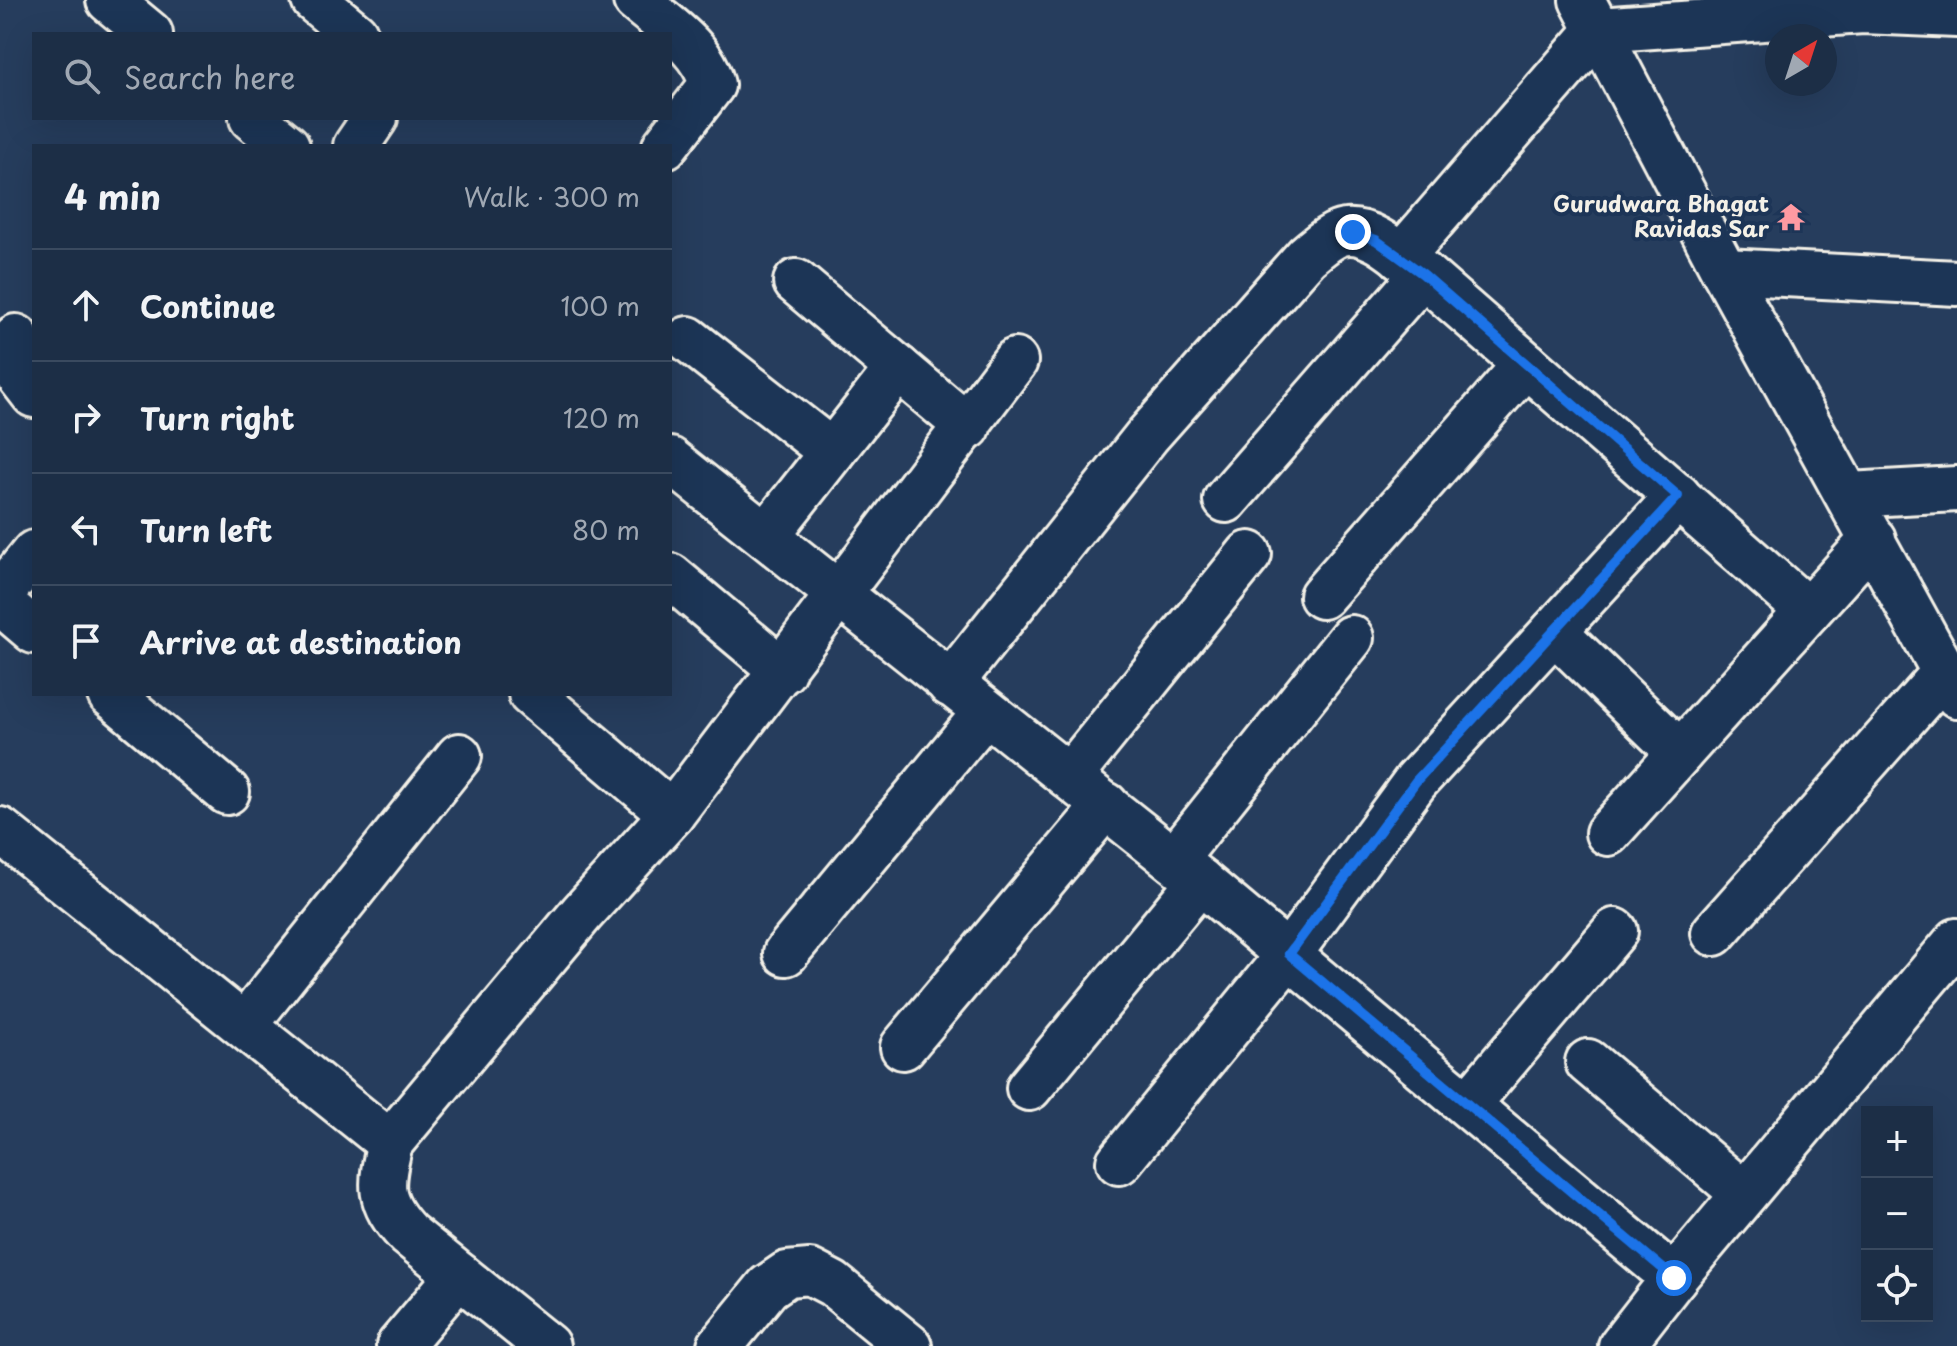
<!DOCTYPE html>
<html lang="en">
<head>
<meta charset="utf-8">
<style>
  body { margin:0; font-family:"Playpen Sans",sans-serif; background:#25364d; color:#f1f3f6 }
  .controls { position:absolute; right:24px; bottom:24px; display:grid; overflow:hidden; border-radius:0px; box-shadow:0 8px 32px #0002 }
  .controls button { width:72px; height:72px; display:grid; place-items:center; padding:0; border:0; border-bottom:2px solid #3a4a5f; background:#1c2e46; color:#f1f3f6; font:40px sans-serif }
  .compass { position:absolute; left:1765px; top:24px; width:72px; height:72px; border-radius:50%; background:#1c2e46; box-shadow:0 8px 32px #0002; rotate:39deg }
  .stop { position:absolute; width:24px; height:24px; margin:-18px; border:6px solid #1a73e8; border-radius:50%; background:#fff }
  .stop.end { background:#1a73e8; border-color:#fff; box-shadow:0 2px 8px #0008 }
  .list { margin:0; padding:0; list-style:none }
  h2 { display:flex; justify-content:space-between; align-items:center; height:104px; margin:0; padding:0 32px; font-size:34px }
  h2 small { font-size:26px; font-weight:400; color:#a0a8b3 }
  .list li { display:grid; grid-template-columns:52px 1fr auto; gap:24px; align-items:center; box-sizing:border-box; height:112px; padding:0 32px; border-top:2px solid #3a4a5f }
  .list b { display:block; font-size:30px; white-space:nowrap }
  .list em { font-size:26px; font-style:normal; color:#a0a8b3 }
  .icon { flex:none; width:44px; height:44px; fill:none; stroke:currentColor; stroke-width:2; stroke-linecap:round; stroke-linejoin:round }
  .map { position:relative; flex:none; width:1957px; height:1346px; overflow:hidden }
  .search { position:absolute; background:#1c2e46; box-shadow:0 8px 32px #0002; left:32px; top:32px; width:640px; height:88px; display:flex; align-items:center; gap:20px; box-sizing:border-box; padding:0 28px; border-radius:0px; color:#a0a8b3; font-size:30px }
  .panel { position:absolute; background:#1c2e46; box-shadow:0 8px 32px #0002; left:32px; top:144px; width:640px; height:552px; border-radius:0px }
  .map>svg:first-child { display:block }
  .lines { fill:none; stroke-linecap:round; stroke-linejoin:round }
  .minor-casing { stroke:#f4f1e8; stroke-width:50 }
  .minor { stroke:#1d3557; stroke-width:44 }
  .route { stroke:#1a73e8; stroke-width:10 }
  .labels { text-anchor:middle; stroke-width:8; stroke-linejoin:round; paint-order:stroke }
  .poi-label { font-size:22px; font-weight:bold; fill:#f4f1e8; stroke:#1d3557; text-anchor:end }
</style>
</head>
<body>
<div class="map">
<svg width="1957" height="1346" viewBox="0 0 1957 1346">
  <rect width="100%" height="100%" fill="#263d5d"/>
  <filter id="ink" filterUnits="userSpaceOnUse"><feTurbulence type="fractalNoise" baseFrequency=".0125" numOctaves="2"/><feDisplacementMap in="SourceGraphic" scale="16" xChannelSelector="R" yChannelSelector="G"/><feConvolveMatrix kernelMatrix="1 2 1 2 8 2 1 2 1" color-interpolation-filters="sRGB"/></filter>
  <g filter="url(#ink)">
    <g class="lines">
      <defs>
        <g id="minor">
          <path d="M109,0L150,34"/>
          <path d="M314,0L355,34"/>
          <path d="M636,0C664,24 704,48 712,85L665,146"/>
          <path d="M1582,0L1724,271L1957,695"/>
          <path d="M252,118L287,146"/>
          <path d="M356,146L375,118"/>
          <path d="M1401,257L1598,30L1863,11L1957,15"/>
          <path d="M1724,271L1957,283"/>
          <path d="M796,282L968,427"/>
          <path d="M16,337L17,373L34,395"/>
          <path d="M688,339L832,452"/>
          <path d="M670,460L1200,881L1674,1278"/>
          <path d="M1849,495L1957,489"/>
          <path d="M1226,500L1423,274"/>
          <path d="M767,535L898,368"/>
          <path d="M670,576L783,671"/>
          <path d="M0,595L34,553"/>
          <path d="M1322,596L1526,364"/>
          <path d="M0,602L34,631"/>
          <path d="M1554,631L1680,753"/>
          <path d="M950,684L1147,436L1307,256C1316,249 1327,238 1338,234C1368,223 1402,258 1423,274L1808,611"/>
          <path d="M110,694L227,792"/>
          <path d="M531,694L672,814"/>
          <path d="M1070,776L1249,554"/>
          <path d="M0,830L390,1143"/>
          <path d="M1608,833L1873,539"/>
          <path d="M1174,860L1351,638"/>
          <path d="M1714,933L1945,672"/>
          <path d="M786,953L985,713"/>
          <path d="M245,1025L459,756"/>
          <path d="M903,1047L1106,805"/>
          <path d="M1588,1062L1744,1194"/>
          <path d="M1029,1088L1200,881"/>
          <path d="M1468,1104L1615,931"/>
          <path d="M1119,1162L1289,954L1416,781L1678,496"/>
          <path d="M399,1346L459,1275"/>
          <path d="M547,1346L408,1234C377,1201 380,1185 390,1143L582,913L672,814L1015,361"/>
          <path d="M720,1346L768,1287L787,1274L810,1272L833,1284L909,1346"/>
          <path d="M1621,1346L1674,1278L1957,941"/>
        </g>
      </defs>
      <use href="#minor" class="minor-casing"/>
      <use href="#minor" class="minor"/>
    </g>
  </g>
  <g class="lines" filter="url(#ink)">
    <path class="route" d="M1353,232L1376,240L1423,274L1678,496L1416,781L1289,954L1674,1278"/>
  </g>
  <defs>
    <symbol id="temple-bare" viewBox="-9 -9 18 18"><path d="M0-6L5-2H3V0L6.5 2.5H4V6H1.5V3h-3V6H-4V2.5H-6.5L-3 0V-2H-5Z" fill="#ff9aa2" stroke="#1d3557" stroke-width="2.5" paint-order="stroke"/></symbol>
  </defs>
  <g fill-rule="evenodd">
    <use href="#temple-bare" x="1771" y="197" width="40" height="40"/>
  </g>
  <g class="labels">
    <g class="poi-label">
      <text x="1769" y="212">Gurudwara Bhagat<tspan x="1769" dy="25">Ravidas Sar</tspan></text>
    </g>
  </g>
</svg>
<div class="controls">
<button>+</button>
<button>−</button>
<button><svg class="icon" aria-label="locate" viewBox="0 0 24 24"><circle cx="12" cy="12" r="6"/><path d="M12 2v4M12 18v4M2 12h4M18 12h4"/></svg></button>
</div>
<svg class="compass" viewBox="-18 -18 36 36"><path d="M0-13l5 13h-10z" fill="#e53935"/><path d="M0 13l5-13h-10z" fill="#a0a8b3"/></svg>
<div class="stop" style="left:1674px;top:1278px"></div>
<div class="stop end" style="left:1353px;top:232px"></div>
<div class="search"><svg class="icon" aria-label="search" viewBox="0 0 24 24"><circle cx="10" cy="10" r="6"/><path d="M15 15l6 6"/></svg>Search here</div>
<section class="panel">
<h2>4 min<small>Walk · 300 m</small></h2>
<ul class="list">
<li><svg class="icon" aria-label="ahead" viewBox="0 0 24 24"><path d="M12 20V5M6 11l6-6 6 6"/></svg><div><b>Continue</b></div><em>100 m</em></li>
<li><svg class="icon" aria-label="right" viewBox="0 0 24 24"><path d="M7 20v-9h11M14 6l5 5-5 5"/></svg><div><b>Turn right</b></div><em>120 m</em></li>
<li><svg class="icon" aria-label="left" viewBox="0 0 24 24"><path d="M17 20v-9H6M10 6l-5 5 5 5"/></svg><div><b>Turn left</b></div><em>80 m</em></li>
<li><svg class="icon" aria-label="arrive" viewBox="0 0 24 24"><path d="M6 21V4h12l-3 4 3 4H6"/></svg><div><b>Arrive at destination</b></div></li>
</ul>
</section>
</div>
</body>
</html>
